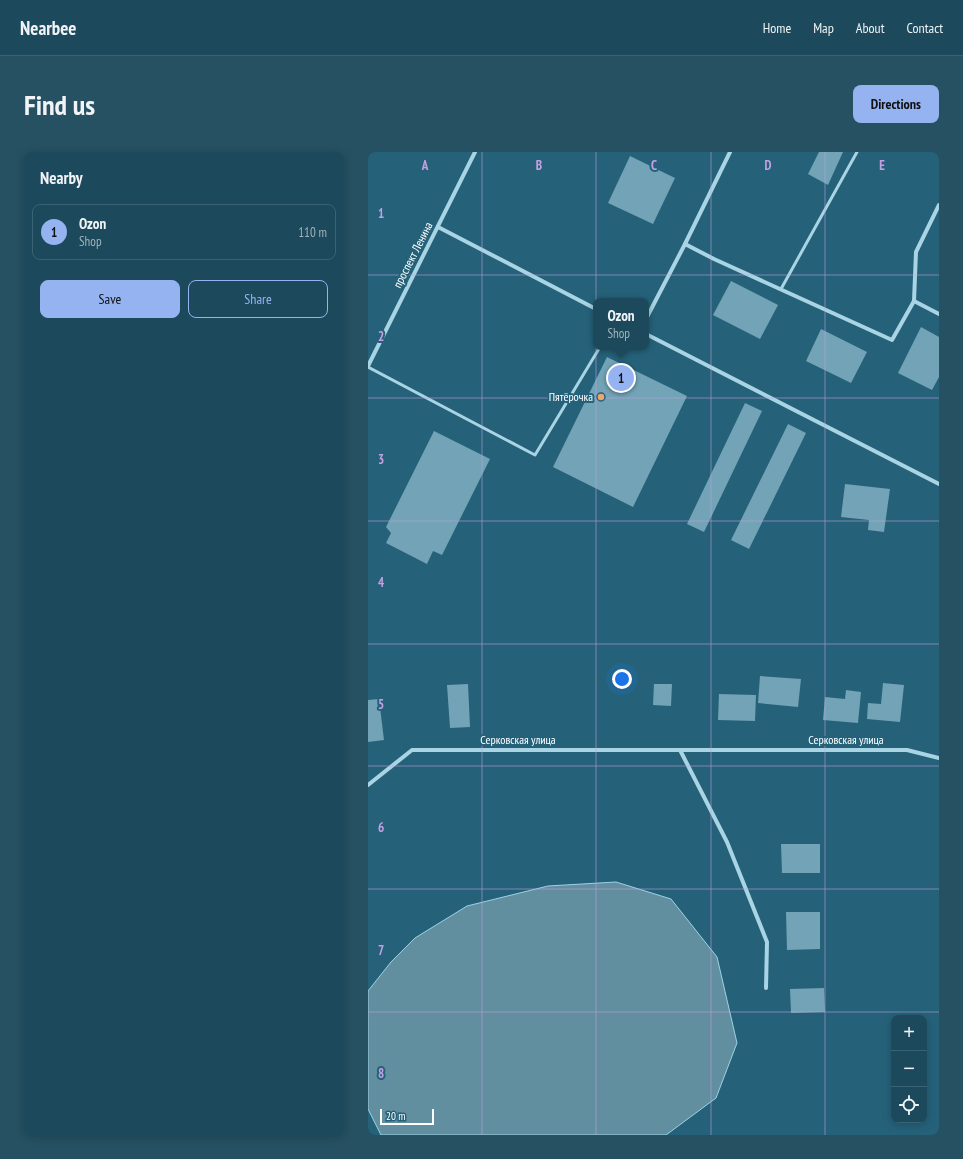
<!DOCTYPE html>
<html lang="en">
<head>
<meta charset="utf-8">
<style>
  body { margin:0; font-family:"PT Sans Narrow",sans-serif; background:#255162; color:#f1f3f6 }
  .controls { position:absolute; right:12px; bottom:12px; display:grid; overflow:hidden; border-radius:8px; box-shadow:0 2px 10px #0003 }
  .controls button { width:36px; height:36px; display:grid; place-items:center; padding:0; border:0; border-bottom:1px solid #3a6272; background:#1c4a5c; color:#f1f3f6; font:20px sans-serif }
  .scale { position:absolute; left:12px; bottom:10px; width:54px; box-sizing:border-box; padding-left:4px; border:2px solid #fff; border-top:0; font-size:11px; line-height:14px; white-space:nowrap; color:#fff; -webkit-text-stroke:3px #25627a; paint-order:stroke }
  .you { position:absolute; left:254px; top:527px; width:14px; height:14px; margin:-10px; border:3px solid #fff; border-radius:50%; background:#1a73e8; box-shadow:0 0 0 6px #1a73e833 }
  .badge { display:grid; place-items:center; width:26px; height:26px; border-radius:50%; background:#95b2f1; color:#111; font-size:13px; font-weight:700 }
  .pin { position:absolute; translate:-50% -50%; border:2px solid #fff; box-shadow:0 1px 4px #0006 }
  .popup { position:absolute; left:225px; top:146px; width:56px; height:52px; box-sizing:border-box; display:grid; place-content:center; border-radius:8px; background:#1c4a5c; filter:drop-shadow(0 1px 3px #0005); font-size:13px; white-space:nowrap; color:#a0b3bb }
  .popup b { font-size:15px; color:#f1f3f6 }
  .popup::after { content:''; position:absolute; left:50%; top:100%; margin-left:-8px; border:8px solid transparent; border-top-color:#1c4a5c }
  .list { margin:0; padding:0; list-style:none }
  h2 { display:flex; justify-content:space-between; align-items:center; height:52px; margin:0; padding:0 16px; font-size:17px }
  h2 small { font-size:13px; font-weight:400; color:#a0b3bb }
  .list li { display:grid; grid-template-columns:26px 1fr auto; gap:12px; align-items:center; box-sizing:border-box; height:56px; margin:0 8px 8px; padding:0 8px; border:1px solid #3a6272; border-radius:8px }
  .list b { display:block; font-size:15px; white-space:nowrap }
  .list p { margin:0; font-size:13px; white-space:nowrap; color:#a0b3bb }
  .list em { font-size:13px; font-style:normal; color:#a0b3bb }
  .actions { display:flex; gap:8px; padding:12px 16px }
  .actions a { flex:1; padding:9px 0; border:1px solid #95b2f1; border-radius:8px; text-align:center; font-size:14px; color:#95b2f1 }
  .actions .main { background:#95b2f1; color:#111 }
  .icon { flex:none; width:22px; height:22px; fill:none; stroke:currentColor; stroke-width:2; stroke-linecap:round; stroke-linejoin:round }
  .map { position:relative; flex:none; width:571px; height:983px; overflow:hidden; border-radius:8px }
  header { display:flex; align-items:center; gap:24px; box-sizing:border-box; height:56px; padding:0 20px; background:#1c4a5c; border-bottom:1px solid #3a6272 }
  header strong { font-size:19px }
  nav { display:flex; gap:22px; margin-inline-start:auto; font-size:14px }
  .intro { display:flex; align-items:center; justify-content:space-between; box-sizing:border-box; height:96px; padding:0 24px }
  h1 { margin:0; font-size:28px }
  .button { padding:10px 18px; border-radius:8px; background:#95b2f1; color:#111; font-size:14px; font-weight:700 }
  main { display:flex; gap:24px; padding:0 24px }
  aside { flex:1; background:#1c4a5c; border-radius:8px; box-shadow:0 2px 10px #0003 }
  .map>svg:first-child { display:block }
  .water { fill:#628f9f; stroke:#9dd2e5 }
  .building { fill:#72a3b6 }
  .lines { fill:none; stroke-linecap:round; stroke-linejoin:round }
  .lane { stroke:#a8d4e4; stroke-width:3 }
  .street { stroke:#a8d4e4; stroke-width:4 }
  .grid { fill:none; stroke:#c4a0e2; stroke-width:1; stroke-opacity:0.55 }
  .poi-dot { fill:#eda56d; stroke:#25627a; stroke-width:1.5 }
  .labels { text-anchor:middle; stroke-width:4; stroke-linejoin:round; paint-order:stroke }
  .street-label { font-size:12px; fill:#fff; stroke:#25627a }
  .poi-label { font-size:12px; fill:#fff; stroke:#25627a; text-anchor:end }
  .grid-label { font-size:13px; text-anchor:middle; font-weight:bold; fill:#c4a0e2; stroke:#25627a; stroke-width:4; stroke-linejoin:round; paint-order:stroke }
</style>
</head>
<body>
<header>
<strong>Nearbee</strong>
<nav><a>Home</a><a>Map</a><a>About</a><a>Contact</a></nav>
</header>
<div class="intro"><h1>Find us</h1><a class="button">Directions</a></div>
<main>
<aside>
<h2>Nearby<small></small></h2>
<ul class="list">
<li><span class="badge">1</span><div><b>Ozon</b><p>Shop</p></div><em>110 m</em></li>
</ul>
<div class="actions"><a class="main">Save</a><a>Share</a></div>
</aside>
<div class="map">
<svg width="571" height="983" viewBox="0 0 571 983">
  <rect width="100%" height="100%" fill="#25627a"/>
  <path class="water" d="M248,730L303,747L349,805L369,891L348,946L298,983H13L0,957V839L23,810L47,786L99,754L180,734Z"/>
  <g class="building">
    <path d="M451,0H475L460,33L440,22Z"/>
    <path d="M262,4L307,26L285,72L240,51Z"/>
    <path d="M363,129L410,153L392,187L345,163Z"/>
    <path d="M553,175L571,185V225L564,238L530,221Z"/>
    <path d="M453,177L499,200L483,231L438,209Z"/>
    <path d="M239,205L319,244L265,355L185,315Z"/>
    <path d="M377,251L394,259L336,380L319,372Z"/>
    <path d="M420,272L438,281L381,397L363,388Z"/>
    <path d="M66,279L122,307L74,403L65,399L59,412L18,391L23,381L18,375Z"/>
    <path d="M477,332L522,337L516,380L500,378L501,368L473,365Z"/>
    <path d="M392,524L433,527L430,555L390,551Z"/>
    <path d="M515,531L536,533L532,570L499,567L500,551L513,552Z"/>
    <path d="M100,532L102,575L82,576L79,533Z"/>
    <path d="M286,532H304L303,554L285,553Z"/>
    <path d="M478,538L493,540L490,571L455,568L457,545L477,547Z"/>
    <path d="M351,542L388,543L387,569L350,568Z"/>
    <path d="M11,547L16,588L0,590V548Z"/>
    <path d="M413,692H452V721H414Z"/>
    <path d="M418,760H452V797L419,798Z"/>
    <path d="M456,836L457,860L423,861L422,837Z"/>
  </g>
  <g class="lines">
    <g class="lane">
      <path d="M413,137L489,0"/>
      <path d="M0,215L167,303L232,195"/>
    </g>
    <g class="street">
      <path d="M70,75L228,157"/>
      <path d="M317,92L362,0"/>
      <path d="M546,149L571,162"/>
      <path d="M278,167L317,92L346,107L524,188L546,149L548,100L571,53"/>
      <path d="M278,182L571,332"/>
      <path d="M0,214L107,0"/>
      <path d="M312,598L359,690L399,790L398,836"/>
      <path d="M0,633L44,598H539L571,606"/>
    </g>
  </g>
  <path class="grid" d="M114,0V983M228,0V983M343,0V983M457,0V983M0,123H571M0,246H571M0,369H571M0,492H571M0,614H571M0,737H571M0,860H571"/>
  <circle class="poi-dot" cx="233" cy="245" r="4"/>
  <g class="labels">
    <g class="street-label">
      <text transform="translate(45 103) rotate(-63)" y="4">проспект Ленина</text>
      <text x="150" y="592">Серковская улица</text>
      <text x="478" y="592">Серковская улица</text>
    </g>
    <g class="poi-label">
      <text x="225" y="249">Пятёрочка</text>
    </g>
  </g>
  <g class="grid-label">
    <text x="57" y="18">A</text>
    <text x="171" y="18">B</text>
    <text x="286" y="18">C</text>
    <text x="400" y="18">D</text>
    <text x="514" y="18">E</text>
    <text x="13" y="66">1</text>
    <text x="13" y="189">2</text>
    <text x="13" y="312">3</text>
    <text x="13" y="435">4</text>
    <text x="13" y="557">5</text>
    <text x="13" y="680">6</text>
    <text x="13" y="803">7</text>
    <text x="13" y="926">8</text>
  </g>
</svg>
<div class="controls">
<button>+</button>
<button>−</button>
<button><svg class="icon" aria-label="locate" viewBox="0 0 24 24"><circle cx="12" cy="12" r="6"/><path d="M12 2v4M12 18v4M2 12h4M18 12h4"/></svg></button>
</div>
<div class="scale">20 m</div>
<div class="you"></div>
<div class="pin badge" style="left:253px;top:226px">1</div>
<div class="popup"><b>Ozon</b>Shop</div>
</div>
</main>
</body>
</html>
